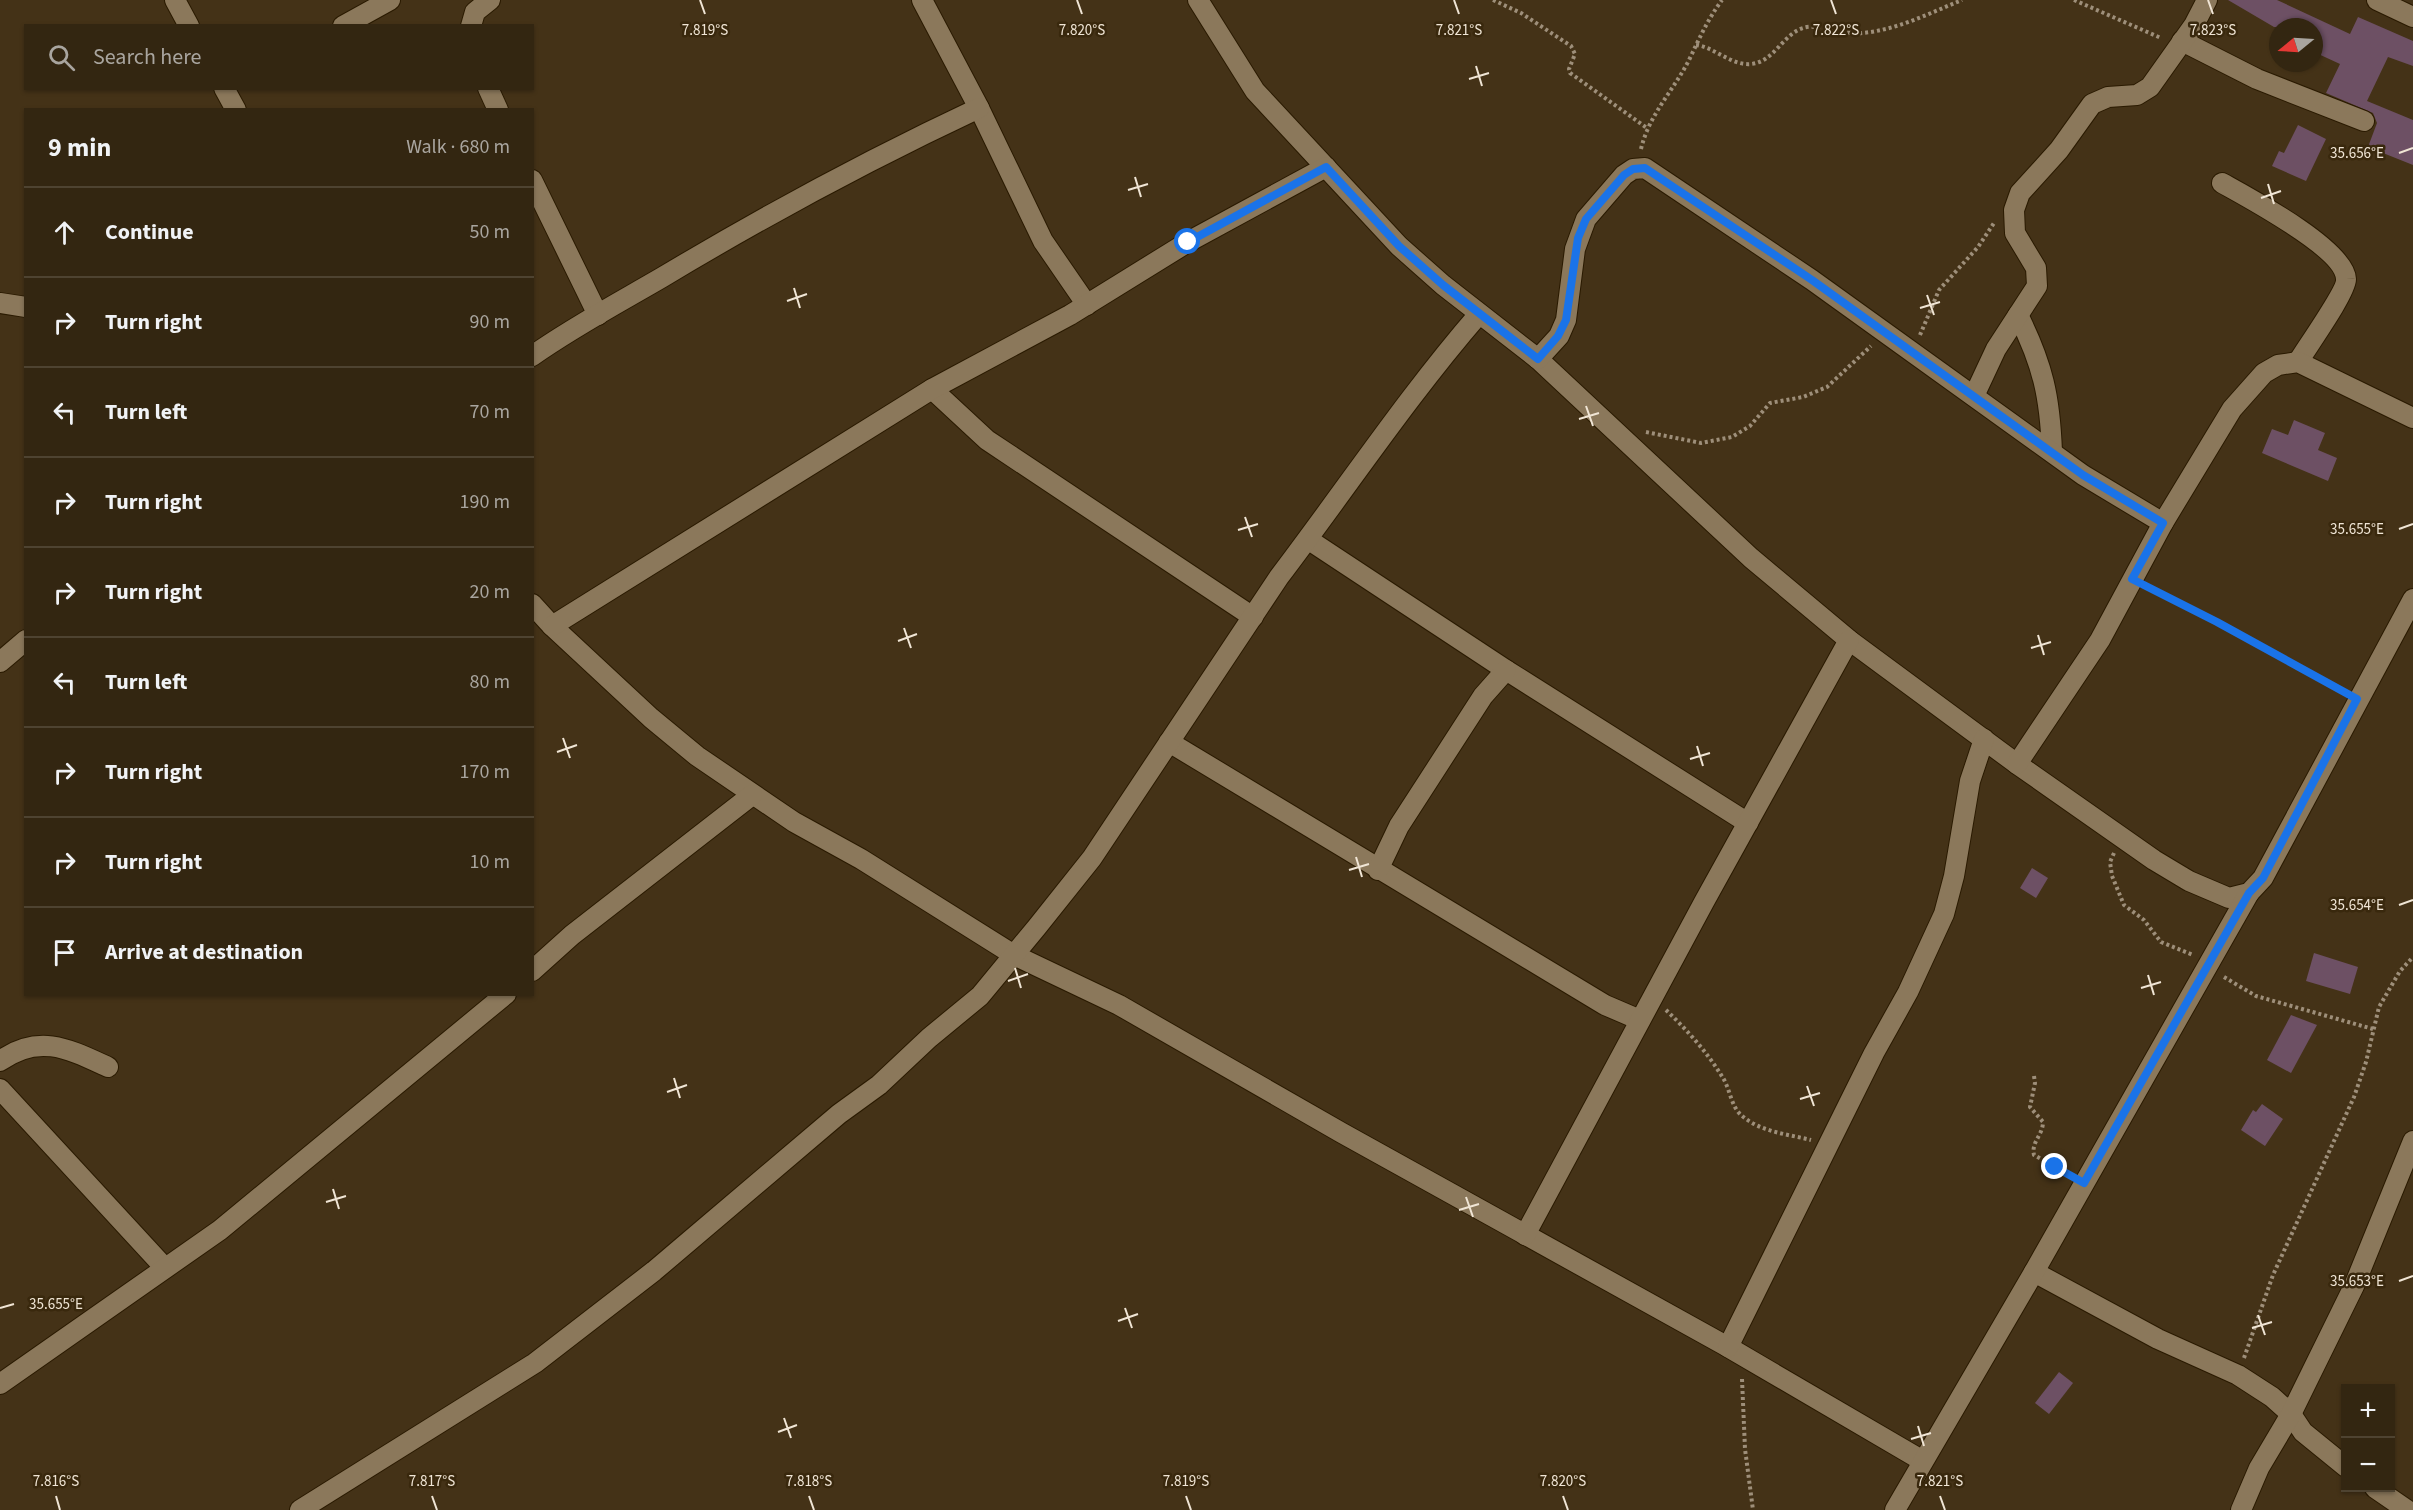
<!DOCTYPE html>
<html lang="en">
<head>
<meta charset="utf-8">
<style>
  body { margin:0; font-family:"Source Sans 3",sans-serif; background:#3b2e1a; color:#f1f3f6 }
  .controls { position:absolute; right:18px; bottom:18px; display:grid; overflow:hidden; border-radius:0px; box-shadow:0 2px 4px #0004 }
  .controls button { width:54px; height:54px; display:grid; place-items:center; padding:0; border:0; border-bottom:2px solid #4e4331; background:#332611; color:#f1f3f6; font:30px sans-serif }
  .compass { position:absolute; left:2269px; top:18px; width:54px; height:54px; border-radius:50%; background:#332611; box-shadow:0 2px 4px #0004; rotate:252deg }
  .stop { position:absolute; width:18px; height:18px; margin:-14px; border:4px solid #1a73e8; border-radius:50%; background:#fff }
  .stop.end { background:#1a73e8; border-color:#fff; box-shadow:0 2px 6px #0008 }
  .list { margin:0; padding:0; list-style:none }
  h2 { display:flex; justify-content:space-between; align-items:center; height:78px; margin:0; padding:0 24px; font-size:26px }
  h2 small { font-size:20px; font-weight:400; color:#a9a59f }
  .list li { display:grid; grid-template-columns:39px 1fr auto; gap:18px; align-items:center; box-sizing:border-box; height:90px; padding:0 24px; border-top:2px solid #4e4331 }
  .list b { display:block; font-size:22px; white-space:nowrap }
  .list em { font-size:20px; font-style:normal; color:#a9a59f }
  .icon { flex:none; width:33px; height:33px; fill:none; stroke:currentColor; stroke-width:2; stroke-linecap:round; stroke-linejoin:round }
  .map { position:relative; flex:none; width:2413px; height:1510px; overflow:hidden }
  .search { position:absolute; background:#332611; box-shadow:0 2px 4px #0004; left:24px; top:24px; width:510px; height:66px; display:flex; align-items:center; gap:15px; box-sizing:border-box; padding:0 21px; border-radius:0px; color:#a9a59f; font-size:22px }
  .panel { position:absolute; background:#332611; box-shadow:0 2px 4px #0004; left:24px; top:108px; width:510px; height:888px; border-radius:0px }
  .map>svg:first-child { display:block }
  .building { fill:#6d5064 }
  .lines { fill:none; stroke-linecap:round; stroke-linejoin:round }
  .street-casing { stroke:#2a1a00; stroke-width:22 }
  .path { stroke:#9e8f7a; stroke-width:4; stroke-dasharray:3 3; stroke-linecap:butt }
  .street { stroke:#8b785b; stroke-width:20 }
  .route { stroke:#1a73e8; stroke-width:8 }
  .ticks { fill:none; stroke:#f0e5d5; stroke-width:2 }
  .ticks-label { font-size:15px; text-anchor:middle; fill:#f0e5d5; stroke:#39280d; stroke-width:5; stroke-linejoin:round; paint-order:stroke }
</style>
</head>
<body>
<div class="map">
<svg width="2413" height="1510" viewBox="0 0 2413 1510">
  <rect width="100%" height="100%" fill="#443217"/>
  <g class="building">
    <path d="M2228,0H2277L2350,34L2358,17L2413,41V66L2388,57L2367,101L2413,120V165L2368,147L2377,123L2373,113L2326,93L2340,64L2314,52V27H2274Z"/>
    <path d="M2298,125L2326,139L2306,181L2272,166L2279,151L2284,153Z"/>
    <path d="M2294,420L2325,433L2318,450L2337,458L2328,481L2262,453L2272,429L2288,435Z"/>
    <path d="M2032,868L2048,878L2036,898L2020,888Z"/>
    <path d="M2314,953L2358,967L2350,994L2306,981Z"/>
    <path d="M2291,1015L2317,1025L2291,1073L2267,1060Z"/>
    <path d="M2262,1104L2283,1119L2265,1146L2241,1130L2253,1110L2256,1112Z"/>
    <path d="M2059,1372L2073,1383L2049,1414L2035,1403Z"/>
  </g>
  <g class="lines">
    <defs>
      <g id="street">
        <path d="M175,0L189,26"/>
        <path d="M922,0L979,108L1043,241L1087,305"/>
        <path d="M1198,0L1255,91L1399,246L1443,285L1538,359L1751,558L1849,640L2017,764L2154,860L2189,881L2229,898L2249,893L2263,878L2413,599"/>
        <path d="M2377,0L2413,17"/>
        <path d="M343,26L390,0"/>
        <path d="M471,26L475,12L490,0"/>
        <path d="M2182,41L2257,79L2364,121"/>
        <path d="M224,88L236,110"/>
        <path d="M488,88L498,110"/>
        <path d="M532,180L598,315"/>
        <path d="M2222,183C2247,197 2345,249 2346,279C2347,291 2307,347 2298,362"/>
        <path d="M0,303L26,307"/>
        <path d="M2018,315C2043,365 2050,397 2052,452"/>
        <path d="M532,356C573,327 618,303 661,278C766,215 868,160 979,108"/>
        <path d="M1538,359L1559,336L1566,320L1575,249L1586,219L1624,175L1633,169L1645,168L1812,280L2083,475L2163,523"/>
        <path d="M932,389L987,440L1253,617"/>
        <path d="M1974,396L1996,349L2037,286L2036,268L2015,233L2014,210L2020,193L2059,150L2092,104L2108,97L2137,95L2150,87L2194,25L2207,0"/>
        <path d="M1309,540L1506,670L1748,823"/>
        <path d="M532,604L552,626L651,718L697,756L794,822L861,859L1014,955L1119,1005L1342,1133L1728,1347L1923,1461"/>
        <path d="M552,626L932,389L1070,315L1188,242L1326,167"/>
        <path d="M0,662L26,640"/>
        <path d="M1169,742L1605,1005L1640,1020"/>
        <path d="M2017,764L2100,640L2163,523L2232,409L2264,373L2278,365L2298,362L2413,418"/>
        <path d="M1378,870L1399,826L1483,696L1506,670"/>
        <path d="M532,971L572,935L752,795"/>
        <path d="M0,1061C39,1033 69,1049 108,1067"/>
        <path d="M0,1089L165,1268"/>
        <path d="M1525,1235L1704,902L1849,640"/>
        <path d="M2034,1272L2158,1339L2238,1375L2272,1397L2291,1414L2303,1432L2346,1467"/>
        <path d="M1728,1347L1874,1053L1908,992L1944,914L1954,876L1970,781L1984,739"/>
        <path d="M0,1384L220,1230L506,994"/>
        <path d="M2375,1488L2407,1510"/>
        <path d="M300,1510L535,1363L654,1271L839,1114L879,1085L929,1038L980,996L1037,927L1092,858L1279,577C1346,489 1407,397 1479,314"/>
        <path d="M1895,1510L2034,1272L2249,893"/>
        <path d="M2241,1510L2259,1468L2291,1414L2354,1286L2413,1141"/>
      </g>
    </defs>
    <use href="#street" class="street-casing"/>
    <g class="path">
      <path d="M1493,0L1521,13L1571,46L1575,54L1569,69L1570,73L1647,128"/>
      <path d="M2074,0L2161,38"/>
      <path d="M1696,45C1714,47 1732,66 1751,64C1774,62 1783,34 1803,28C1816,23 1844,35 1862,33C1897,30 1930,13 1962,0"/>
      <path d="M1641,149C1649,114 1675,89 1690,58C1700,37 1708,19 1722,0"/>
      <path d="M1920,335L1939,290L1978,247L1994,223"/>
      <path d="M1646,432L1701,443L1732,437L1750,426L1770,403L1803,397L1827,387L1871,346"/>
      <path d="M2149,587L2343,691"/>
      <path d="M2114,853L2110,862L2112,876L2124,905L2144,920L2161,942L2193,955"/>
      <path d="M2224,977L2256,996L2373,1029"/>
      <path d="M1666,1010C1687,1030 1708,1053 1723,1078C1730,1089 1731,1106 1741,1115C1760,1132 1787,1134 1811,1140"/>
      <path d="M2034,1076L2035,1083L2030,1107L2043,1122C2043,1135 2031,1142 2034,1155L2068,1174"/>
      <path d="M2244,1358L2273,1275L2354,1097L2366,1062L2379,1007L2400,971L2413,957"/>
      <path d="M1742,1379L1745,1449L1753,1510"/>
    </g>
    <use href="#street" class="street"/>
  </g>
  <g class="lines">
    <path class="route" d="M1188,242L1326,167L1399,246L1443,285L1538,359L1558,336L1566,320L1578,238L1586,219L1624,175L1633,169L1645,168L1812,280L2083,475L2163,523L2132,579L2217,622L2357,699L2263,878L2249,893L2084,1183L2055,1167"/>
  </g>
  <path class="ticks" d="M700,0L705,14M1077,0L1082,14M1454,0L1459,14M1831,0L1836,14M2208,0L2213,14M1476,66L1482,86M1469,79L1489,73M2399,153L2413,148M1135,177L1141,197M2268,184L2274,204M1128,190L1148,184M2261,198L2281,191M794,288L800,308M1927,295L1934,315M787,301L807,294M1920,308L1940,302M1586,406L1593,426M1579,419L1599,413M1245,517L1252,537M2399,529L2413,524M1238,530L1258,524M904,628L911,648M2038,635L2044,655M898,641L917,634M2031,648L2051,642M563,738L570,758M1697,746L1703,766M557,752L577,745M1690,759L1710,753M1356,857L1362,877M1349,870L1369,864M2399,905L2413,900M1015,968L1021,988M2148,975L2154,995M1008,981L1028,974M2141,988L2161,982M674,1078L680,1098M1807,1086L1814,1106M667,1092L687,1085M1800,1099L1820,1093M333,1189L339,1209M1466,1197L1473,1217M326,1202L346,1196M1459,1210L1479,1204M2399,1281L2413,1276M0,1308L14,1304M1125,1308L1132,1328M2258,1315L2265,1335M1118,1321L1138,1314M2252,1328L2272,1322M784,1418L791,1438M1918,1426L1924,1446M778,1432L797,1425M1911,1439L1931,1433M56,1496L60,1510M432,1496L437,1510M809,1496L814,1510M1186,1496L1191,1510M1563,1496L1568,1510M1940,1496L1945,1510"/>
  <g class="ticks-label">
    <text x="705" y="35">7.819°S</text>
    <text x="1082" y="35">7.820°S</text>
    <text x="1459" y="35">7.821°S</text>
    <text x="1836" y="35">7.822°S</text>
    <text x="2213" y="35">7.823°S</text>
    <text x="2357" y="158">35.656°E</text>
    <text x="2357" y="534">35.655°E</text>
    <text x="2357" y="910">35.654°E</text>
    <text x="2357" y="1286">35.653°E</text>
    <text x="56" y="1309">35.655°E</text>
    <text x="56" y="1486">7.816°S</text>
    <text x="432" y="1486">7.817°S</text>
    <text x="809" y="1486">7.818°S</text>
    <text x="1186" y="1486">7.819°S</text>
    <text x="1563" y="1486">7.820°S</text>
    <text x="1940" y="1486">7.821°S</text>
  </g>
</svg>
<div class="controls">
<button>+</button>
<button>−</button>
</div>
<svg class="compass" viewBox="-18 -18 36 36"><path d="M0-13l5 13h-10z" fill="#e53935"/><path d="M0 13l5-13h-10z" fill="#a9a59f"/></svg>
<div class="stop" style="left:1188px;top:242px"></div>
<div class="stop end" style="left:2055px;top:1167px"></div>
<div class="search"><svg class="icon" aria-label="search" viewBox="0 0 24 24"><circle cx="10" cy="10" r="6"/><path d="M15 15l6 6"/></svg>Search here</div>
<section class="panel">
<h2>9 min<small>Walk · 680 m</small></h2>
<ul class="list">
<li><svg class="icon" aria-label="ahead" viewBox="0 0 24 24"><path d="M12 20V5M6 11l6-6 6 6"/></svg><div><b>Continue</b></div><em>50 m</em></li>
<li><svg class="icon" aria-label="right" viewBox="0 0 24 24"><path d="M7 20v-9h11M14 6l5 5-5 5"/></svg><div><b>Turn right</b></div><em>90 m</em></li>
<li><svg class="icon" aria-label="left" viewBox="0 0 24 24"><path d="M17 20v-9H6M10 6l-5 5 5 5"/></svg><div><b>Turn left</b></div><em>70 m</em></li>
<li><svg class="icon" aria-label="right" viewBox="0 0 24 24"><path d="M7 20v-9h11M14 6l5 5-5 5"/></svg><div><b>Turn right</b></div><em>190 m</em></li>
<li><svg class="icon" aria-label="right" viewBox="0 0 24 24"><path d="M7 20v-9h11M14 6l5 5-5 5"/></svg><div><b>Turn right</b></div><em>20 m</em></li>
<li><svg class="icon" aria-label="left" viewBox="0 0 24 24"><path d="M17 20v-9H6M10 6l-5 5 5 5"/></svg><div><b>Turn left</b></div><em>80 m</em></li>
<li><svg class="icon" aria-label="right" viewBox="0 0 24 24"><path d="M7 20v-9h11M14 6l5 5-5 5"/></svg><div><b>Turn right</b></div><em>170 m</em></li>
<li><svg class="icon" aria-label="right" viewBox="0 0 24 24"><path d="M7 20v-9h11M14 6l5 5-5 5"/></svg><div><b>Turn right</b></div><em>10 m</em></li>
<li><svg class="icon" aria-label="arrive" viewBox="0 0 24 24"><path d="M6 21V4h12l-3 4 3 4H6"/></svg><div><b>Arrive at destination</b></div></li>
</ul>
</section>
</div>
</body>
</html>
